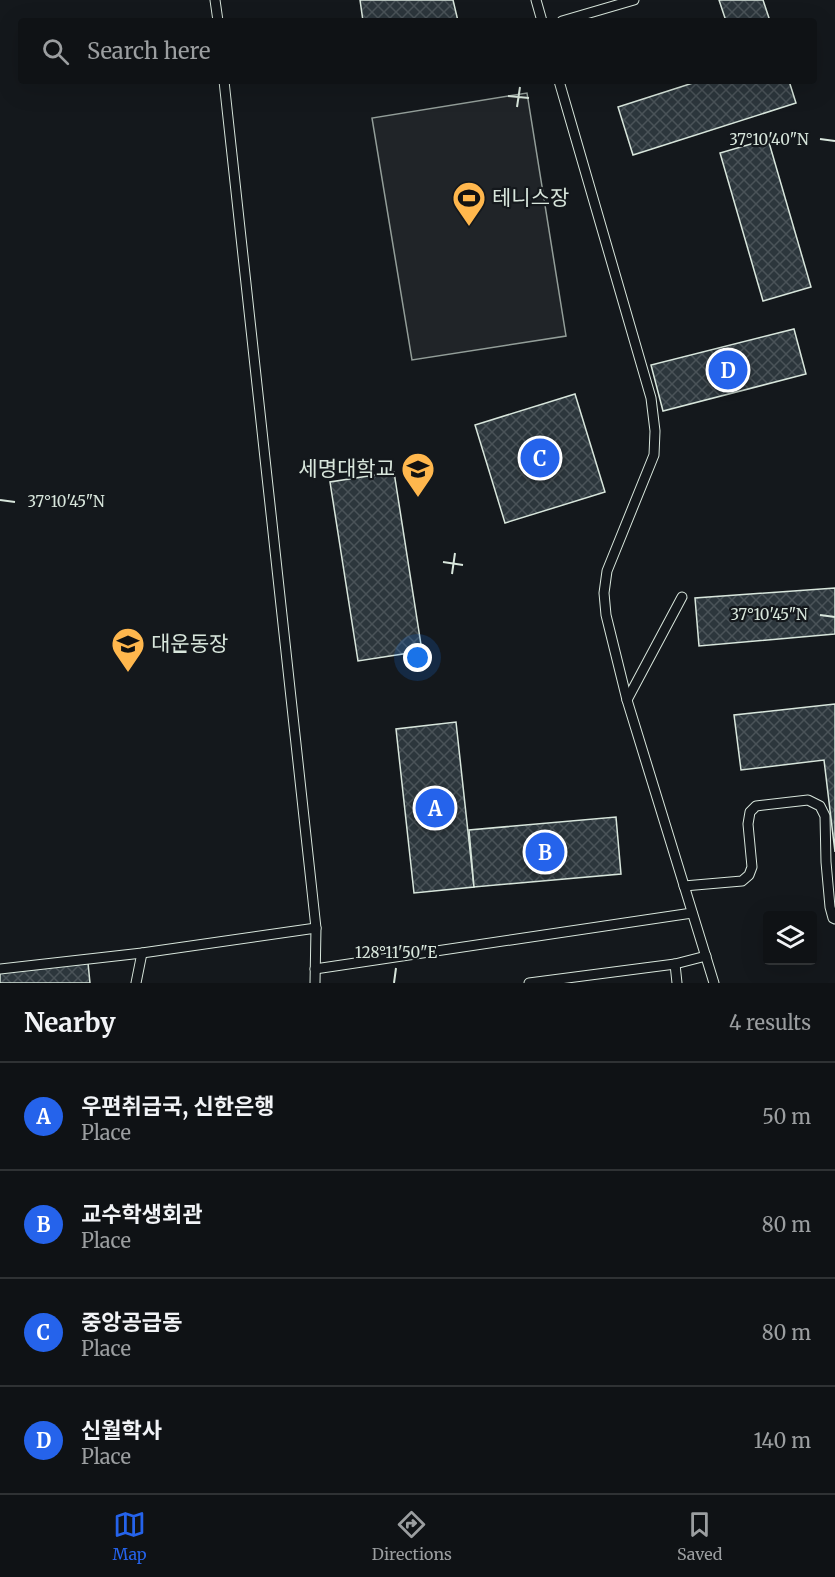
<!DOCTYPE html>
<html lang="en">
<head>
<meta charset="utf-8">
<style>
  body { margin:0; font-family:Merriweather,"Noto Sans KR",serif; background:#1d2022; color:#f1f3f6 }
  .controls { position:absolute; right:18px; bottom:18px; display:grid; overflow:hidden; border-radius:6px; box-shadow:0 6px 24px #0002 }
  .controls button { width:54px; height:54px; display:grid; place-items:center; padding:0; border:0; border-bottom:2px solid #2f3234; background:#0f1215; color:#f1f3f6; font:30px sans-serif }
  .you { position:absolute; left:418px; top:658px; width:21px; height:21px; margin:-15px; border:4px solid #fff; border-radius:50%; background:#1a73e8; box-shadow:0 0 0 9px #1a73e833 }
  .badge { display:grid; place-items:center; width:39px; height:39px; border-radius:50%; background:#2563eb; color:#fff; font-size:20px; font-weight:700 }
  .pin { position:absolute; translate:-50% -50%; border:3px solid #fff; box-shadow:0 2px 6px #0006 }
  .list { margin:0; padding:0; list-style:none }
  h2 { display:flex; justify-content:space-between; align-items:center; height:78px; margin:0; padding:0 24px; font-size:26px }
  h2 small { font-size:20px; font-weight:400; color:#9b9ea0 }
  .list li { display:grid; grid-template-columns:39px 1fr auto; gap:18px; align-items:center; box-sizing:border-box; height:108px; padding:0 24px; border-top:2px solid #2f3234 }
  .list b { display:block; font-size:22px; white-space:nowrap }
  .list p { margin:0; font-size:20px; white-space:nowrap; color:#9b9ea0 }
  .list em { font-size:20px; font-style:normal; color:#9b9ea0 }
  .icon { flex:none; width:33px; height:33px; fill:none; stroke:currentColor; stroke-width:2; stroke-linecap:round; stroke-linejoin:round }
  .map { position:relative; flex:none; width:835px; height:983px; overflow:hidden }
  .search { position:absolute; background:#0f1215; box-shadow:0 6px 24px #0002; left:18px; right:18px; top:18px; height:66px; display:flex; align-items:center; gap:15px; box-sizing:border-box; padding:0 21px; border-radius:6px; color:#9b9ea0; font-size:22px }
  .sheet { height:510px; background:#0f1215 }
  nav { display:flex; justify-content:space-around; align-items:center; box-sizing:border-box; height:84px; border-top:2px solid #2f3234; background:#0f1215; font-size:16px; color:#9b9ea0 }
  nav a { display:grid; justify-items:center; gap:3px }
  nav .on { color:#2563eb }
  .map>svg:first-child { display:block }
  .pitch { fill:#202428; stroke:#939e99; stroke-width:1.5 }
  .building { fill:url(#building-cross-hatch); stroke:#d8e6dc; stroke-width:1.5 }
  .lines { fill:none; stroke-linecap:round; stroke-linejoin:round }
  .lane-casing { stroke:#d8e6dc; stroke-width:11 }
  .lane { stroke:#14181c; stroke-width:9 }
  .ticks { fill:none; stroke:#d8e6dc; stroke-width:2 }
  .labels { text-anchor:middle; stroke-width:4.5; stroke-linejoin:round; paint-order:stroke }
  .poi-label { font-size:21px; fill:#d8e6dc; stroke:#14181c; text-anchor:start }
  .ticks-label { font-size:15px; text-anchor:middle; fill:#d8e6dc; stroke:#14181c; stroke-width:4.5; stroke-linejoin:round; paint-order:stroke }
</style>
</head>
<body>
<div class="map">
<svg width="835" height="983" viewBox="0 0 835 983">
  <defs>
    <pattern id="building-cross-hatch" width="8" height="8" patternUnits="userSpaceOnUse" patternTransform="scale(1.5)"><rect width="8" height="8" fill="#2c363c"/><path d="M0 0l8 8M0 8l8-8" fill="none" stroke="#4a5358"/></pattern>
  </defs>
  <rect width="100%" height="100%" fill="#14181c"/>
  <path class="pitch" d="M527,93L566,336L412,360L372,118Z"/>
  <g class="building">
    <path d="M360,0H453L458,21H363Z"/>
    <path d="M719,0H763L770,21H726Z"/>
    <path d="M699,81H789L796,103L633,155L618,107Z"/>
    <path d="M768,139L811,287L763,301L720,153Z"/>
    <path d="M794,329L806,374L663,411L651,365Z"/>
    <path d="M575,394L605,492L505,523L475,425Z"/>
    <path d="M394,472L422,651L358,661L330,482Z"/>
    <path d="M835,588V634L699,646L695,598Z"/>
    <path d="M835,704V852L824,760L741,770L734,715Z"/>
    <path d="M456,722L474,887L414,893L396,729Z"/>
    <path d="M616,817L621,874L474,887L469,830Z"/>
    <path d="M88,963L90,983H0V973Z"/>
  </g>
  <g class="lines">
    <defs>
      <g id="lane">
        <path d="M215,0L218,21"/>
        <path d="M536,0L542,21"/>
        <path d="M562,21L634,0"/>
        <path d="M224,81L316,928L315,983"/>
        <path d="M559,81L651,398L655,431L654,455L607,571L604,593L606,615L627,700L714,983"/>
        <path d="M627,700L682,597"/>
        <path d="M684,886L742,881L749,875L752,867L748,824L750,812L756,806L808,800L820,806L825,816L826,862L830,907L833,918L835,919"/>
        <path d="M675,964L677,983"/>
        <path d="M0,969L142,953L316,928"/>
        <path d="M315,969L692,913"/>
        <path d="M136,983L142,953"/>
        <path d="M529,983L675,964L706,956"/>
      </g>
    </defs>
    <use href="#lane" class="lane-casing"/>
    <use href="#lane" class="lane"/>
  </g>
  <path class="ticks" d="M508,96L529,98M517,107L520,87M820,139L835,141M0,500L15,502M443,562L463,565M452,574L455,553M820,615L835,617M394,983L396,968"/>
  <defs>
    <symbol id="stadium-pin" viewBox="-11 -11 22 30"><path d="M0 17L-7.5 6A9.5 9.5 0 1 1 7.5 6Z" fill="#ffb74d" stroke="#14181c"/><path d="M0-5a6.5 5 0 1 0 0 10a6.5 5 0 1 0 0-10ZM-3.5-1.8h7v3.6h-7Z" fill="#111"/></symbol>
    <symbol id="university-pin" viewBox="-11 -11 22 30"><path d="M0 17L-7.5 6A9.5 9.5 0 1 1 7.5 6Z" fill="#ffb74d" stroke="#14181c"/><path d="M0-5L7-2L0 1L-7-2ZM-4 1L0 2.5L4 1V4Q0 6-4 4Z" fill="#111"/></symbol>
    <symbol id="school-pin" viewBox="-11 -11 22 30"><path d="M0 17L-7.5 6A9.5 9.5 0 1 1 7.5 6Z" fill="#ffb74d" stroke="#14181c"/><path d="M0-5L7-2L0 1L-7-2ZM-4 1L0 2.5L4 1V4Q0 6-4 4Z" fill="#111"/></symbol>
  </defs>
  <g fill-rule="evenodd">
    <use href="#stadium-pin" x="450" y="179" width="38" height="52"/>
    <use href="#university-pin" x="399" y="450" width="38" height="52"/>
    <use href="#school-pin" x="109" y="625" width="38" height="52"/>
  </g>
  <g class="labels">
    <g class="poi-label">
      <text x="492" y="205">테니스장</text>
      <text x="395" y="476" text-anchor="end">세명대학교</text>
      <text x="151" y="651">대운동장</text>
    </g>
  </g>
  <g class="ticks-label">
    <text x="769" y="145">37°10'40"N</text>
    <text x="66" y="507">37°10'45"N</text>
    <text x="769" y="620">37°10'45"N</text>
    <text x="396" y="958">128°11'50"E</text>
  </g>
</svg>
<div class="controls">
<button><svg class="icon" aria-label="layers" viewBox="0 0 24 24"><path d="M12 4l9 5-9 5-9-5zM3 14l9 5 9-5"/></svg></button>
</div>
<div class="you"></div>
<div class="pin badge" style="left:435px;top:808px">A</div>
<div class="pin badge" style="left:545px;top:852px">B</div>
<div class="pin badge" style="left:540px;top:458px">C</div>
<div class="pin badge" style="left:728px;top:370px">D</div>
<div class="search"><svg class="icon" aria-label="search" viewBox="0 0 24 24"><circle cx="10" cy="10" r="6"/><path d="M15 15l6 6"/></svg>Search here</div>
</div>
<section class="sheet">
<h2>Nearby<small>4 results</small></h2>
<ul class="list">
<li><span class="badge">A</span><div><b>우편취급국, 신한은행</b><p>Place</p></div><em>50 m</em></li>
<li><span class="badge">B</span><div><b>교수학생회관</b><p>Place</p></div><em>80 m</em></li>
<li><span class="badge">C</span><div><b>중앙공급동</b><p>Place</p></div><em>80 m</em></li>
<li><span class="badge">D</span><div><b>신월학사</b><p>Place</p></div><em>140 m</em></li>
</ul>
</section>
<nav>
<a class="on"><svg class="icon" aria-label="map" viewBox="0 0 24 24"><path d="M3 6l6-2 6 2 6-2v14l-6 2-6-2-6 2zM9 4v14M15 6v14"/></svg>Map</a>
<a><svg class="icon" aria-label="directions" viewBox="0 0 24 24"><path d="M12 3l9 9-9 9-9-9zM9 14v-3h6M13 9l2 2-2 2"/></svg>Directions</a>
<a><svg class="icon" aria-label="saved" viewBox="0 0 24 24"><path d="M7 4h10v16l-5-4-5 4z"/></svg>Saved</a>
</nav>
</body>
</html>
